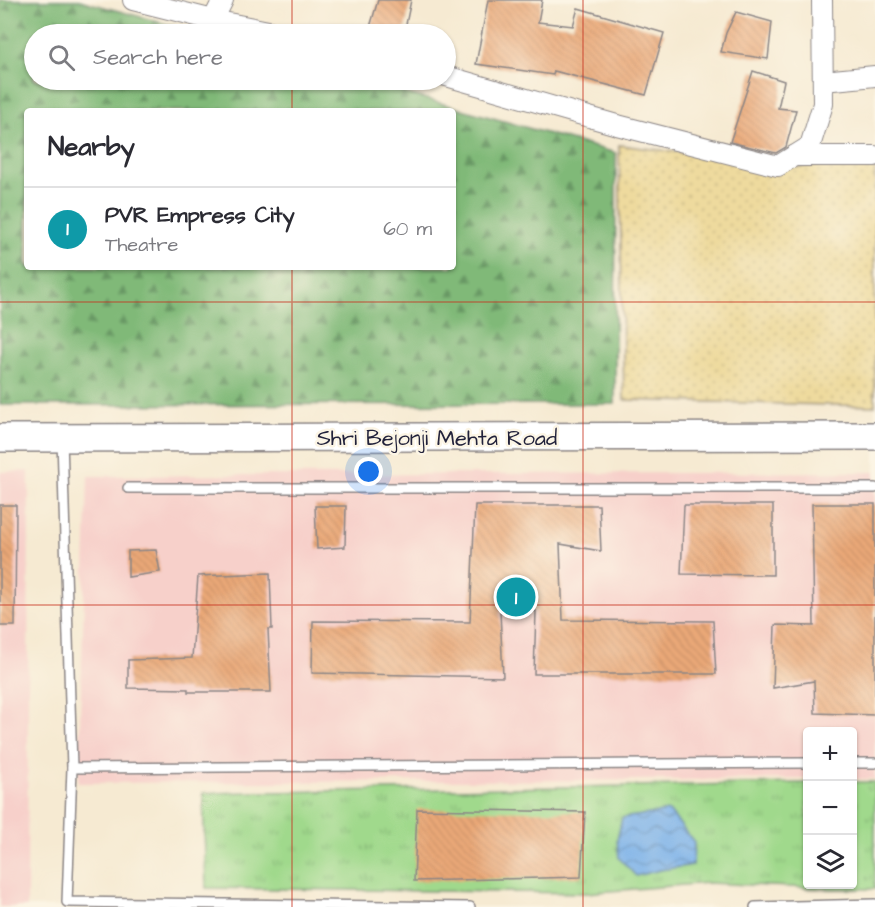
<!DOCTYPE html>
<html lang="en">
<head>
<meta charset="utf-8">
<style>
  body { margin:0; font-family:"Architects Daughter",sans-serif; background:#f2f2f3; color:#2b2b33 }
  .controls { position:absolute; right:18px; bottom:18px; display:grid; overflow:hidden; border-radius:6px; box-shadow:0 2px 4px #0004 }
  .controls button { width:54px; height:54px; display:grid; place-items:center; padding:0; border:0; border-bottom:2px solid #e1e1e2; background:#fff; color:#2b2b33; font:30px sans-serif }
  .you { position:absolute; left:369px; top:472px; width:21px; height:21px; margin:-15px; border:4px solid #fff; border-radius:50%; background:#1a73e8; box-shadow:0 0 0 9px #1a73e833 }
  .badge { display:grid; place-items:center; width:39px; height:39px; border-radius:50%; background:#7c3aed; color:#fff; font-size:20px; font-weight:700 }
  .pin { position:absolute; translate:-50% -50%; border:3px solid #fff; box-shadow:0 2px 6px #0006 }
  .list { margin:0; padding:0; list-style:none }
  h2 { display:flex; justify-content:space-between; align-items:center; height:78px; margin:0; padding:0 24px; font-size:26px }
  h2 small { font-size:20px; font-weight:400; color:#7c7c81 }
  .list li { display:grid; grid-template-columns:39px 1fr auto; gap:18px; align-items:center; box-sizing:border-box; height:84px; padding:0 24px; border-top:2px solid #e1e1e2 }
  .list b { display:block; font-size:22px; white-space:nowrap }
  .list p { margin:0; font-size:20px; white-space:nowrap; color:#7c7c81 }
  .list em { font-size:20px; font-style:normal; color:#7c7c81 }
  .icon { flex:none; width:33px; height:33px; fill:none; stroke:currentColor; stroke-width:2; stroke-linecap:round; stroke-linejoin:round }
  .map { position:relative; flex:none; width:875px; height:907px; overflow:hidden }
  .search { position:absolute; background:#fff; box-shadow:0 2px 4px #0004; left:24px; top:24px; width:432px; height:66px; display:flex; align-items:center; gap:15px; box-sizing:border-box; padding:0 21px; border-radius:33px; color:#7c7c81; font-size:22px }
  .panel { position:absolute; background:#fff; box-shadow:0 2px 4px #0004; left:24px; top:108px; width:432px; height:162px; border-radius:6px }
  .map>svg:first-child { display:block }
  .built { fill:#f7d0ca }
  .grass { fill:url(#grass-tufts); stroke:#617e64; stroke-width:1.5 }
  .forest { fill:url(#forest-firs); stroke:#516e5a; stroke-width:1.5; fill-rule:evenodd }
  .sand { fill:url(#sand-dots); stroke:#887e6c; stroke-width:1.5 }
  .water { fill:url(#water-waves); stroke:#4e6a92; stroke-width:1.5 }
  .building { fill:url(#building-back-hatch) }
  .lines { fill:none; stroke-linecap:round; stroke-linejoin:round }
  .service-casing { stroke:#8c8686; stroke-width:12 }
  .minor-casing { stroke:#8c8686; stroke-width:22 }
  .secondary-casing { stroke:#8c8686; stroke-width:30 }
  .service { stroke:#fff; stroke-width:9 }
  .minor { stroke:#fff; stroke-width:20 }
  .secondary { stroke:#fff; stroke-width:27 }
  .grid { fill:none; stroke:#c8321e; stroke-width:1.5; stroke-opacity:0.55 }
  .labels { text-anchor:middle; stroke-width:5; stroke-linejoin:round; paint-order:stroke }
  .street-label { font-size:22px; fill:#22223b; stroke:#fcf5e5 }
</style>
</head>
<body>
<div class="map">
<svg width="875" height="907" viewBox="0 0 875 907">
  <defs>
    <pattern id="grass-tufts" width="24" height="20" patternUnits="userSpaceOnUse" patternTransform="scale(1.5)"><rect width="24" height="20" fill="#a0d98c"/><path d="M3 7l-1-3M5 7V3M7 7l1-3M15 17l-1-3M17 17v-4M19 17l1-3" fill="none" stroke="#8aba7a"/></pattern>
    <pattern id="forest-firs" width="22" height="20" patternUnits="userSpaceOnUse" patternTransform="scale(1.5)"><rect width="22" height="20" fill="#80b978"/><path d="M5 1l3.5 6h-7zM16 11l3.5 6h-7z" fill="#689664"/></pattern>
    <pattern id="sand-dots" width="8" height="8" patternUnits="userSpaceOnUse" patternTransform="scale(1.5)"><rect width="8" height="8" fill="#eeda9e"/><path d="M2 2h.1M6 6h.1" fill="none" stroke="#ccbb89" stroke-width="1.8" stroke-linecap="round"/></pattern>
    <pattern id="water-waves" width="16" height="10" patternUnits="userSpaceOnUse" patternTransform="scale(1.5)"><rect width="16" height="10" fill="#7ab1e9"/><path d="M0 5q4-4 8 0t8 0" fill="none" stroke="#6490be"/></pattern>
    <pattern id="building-back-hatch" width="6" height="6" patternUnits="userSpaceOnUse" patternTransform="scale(1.5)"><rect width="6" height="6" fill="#eaa877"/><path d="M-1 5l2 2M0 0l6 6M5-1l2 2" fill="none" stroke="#c89068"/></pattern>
  </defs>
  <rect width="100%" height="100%" fill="#fcf5e5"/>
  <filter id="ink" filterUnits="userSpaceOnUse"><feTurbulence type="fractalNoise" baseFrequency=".0167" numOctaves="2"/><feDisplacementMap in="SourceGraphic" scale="12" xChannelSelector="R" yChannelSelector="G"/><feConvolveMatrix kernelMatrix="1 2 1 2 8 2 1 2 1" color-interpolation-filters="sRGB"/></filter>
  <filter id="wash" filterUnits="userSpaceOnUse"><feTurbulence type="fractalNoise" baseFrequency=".008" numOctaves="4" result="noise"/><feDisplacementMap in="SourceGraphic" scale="24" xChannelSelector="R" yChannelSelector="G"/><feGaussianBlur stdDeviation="1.35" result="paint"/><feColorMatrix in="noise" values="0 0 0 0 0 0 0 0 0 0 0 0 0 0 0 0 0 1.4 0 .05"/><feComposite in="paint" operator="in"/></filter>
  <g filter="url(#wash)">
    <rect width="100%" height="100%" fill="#f6ead2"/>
    <g class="built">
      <path d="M29,471L27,907H0V472Z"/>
      <path d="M875,472V779H853L852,732H808L807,779L78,783L88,476Z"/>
    </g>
    <path class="grass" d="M853,782H875V889H831L708,883L586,893L206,888L203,793L807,783L808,884H852Z"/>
    <path class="forest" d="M0,0H79L204,34H34V80H360L616,153L615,404L0,405ZM27,111H453V267H27Z"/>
    <path class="sand" d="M619,145L799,167L875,160V406L624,400Z"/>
    <path class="water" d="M669,811L694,842L693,865L660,870L636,876L619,858L617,840L622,818Z"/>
    <g id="blocks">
      <g class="building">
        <path d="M378,0H411L404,34H368Z"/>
        <path d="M488,0H542L538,22L573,26L578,8L664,33L646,95L554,71L553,75L476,64Z"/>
        <path d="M736,12L772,22L768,59L721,52L726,33Z"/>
        <path d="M753,71L784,81L778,108L796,110L786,147L776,153L730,142Z"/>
        <path d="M812,504H875V715L815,713L814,681L773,688L775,625L814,626Z"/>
        <path d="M0,505H16L15,626H0Z"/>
        <path d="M475,505H599L601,551L560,544L563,620L713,621L716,674H534L536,611H500L503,677L312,673L313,621L470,622Z"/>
        <path d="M684,505H773V575L681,574Z"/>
        <path d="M315,506H346L345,547L317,549Z"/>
        <path d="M156,550L160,572L128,577V551Z"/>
        <path d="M270,573L272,629H268L271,692H188V689L128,688V660L192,658L198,576Z"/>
        <path d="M417,809L585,812L581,877L414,881Z"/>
      </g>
    </g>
  </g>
  <g filter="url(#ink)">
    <use href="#blocks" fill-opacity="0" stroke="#8c8686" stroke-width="1.5"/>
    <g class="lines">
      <defs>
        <g id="service">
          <path d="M62,439L72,768L808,763"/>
          <path d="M128,488H875"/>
          <path d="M852,763H875"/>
          <path d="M72,768L67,902L470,907"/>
          <path d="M755,907L875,904"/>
        </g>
        <g id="minor">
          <path d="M133,0L213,20L283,34"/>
          <path d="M213,20L223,0"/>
          <path d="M446,76L617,125L778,166L810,146L823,104L822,0"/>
          <path d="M823,81L875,76"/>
          <path d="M794,156H875"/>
        </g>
        <path id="secondary" d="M0,438L875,436"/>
      </defs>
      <use href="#service" class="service-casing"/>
      <use href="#minor" class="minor-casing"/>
      <use href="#secondary" class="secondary-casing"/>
      <use href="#service" class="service"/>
      <use href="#minor" class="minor"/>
      <use href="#secondary" class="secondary"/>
    </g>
  </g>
  <path class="grid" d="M292,0V34M583,0V907M292,80V111M292,267V907M0,302H875M0,605H875"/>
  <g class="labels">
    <g class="street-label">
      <text x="437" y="445">Shri Bejonji Mehta Road</text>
    </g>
  </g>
</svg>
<div class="controls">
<button>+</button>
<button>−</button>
<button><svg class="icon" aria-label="layers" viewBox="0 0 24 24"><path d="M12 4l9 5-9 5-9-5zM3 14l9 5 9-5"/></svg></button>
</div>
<div class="you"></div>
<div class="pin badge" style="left:516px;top:597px;background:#0f9aa8">1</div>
<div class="search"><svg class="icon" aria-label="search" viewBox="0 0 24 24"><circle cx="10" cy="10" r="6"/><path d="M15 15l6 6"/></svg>Search here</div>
<section class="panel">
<h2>Nearby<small></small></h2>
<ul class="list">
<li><span class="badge" style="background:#0f9aa8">1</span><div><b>PVR Empress City</b><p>Theatre</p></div><em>60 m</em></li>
</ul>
</section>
</div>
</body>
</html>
